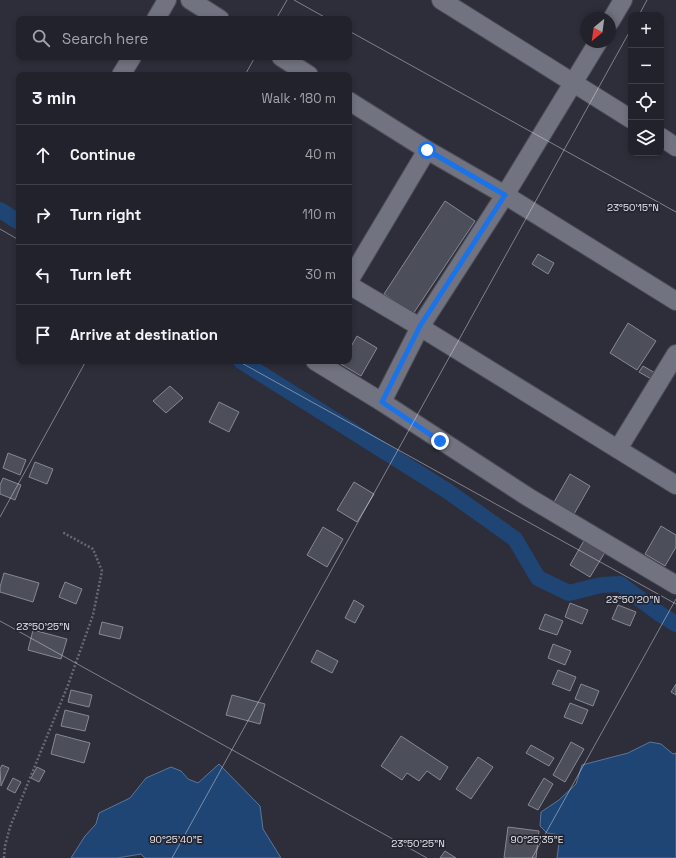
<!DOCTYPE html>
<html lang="en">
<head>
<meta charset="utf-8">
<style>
  body { margin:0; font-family:"Space Grotesk",sans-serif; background:#2a2a34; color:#f1f3f6 }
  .controls { position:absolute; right:12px; top:12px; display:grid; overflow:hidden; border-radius:8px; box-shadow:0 2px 6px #0003 }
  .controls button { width:36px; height:36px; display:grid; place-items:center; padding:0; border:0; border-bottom:1px solid #3f3f48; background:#22222c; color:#f1f3f6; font:20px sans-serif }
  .compass { position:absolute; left:580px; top:12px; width:36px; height:36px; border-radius:50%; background:#22222c; box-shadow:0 2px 6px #0003; rotate:209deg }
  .stop { position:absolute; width:12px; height:12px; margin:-9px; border:3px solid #1a73e8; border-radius:50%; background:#fff }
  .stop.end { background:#1a73e8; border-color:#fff; box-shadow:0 1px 4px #0008 }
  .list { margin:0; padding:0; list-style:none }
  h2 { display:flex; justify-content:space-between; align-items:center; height:52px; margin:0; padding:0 16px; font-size:17px }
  h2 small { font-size:13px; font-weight:400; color:#a2a4a9 }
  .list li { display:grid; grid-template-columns:26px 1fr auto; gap:12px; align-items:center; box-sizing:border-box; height:60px; padding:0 16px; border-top:1px solid #3f3f48 }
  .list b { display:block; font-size:15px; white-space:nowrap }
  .list em { font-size:13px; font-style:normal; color:#a2a4a9 }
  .icon { flex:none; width:22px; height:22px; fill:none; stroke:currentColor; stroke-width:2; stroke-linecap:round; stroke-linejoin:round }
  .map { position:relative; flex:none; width:676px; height:858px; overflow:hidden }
  .search { position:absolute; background:#22222c; box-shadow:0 2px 6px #0003; left:16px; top:16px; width:336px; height:44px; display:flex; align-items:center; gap:10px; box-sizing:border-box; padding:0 14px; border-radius:8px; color:#a2a4a9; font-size:15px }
  .panel { position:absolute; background:#22222c; box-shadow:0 2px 6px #0003; left:16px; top:72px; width:336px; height:292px; border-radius:8px }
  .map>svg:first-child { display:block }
  .water { fill:#1f4575; stroke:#5b769a }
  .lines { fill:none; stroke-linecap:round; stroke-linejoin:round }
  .canal { stroke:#1f4575; stroke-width:16 }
  .building { fill:#4c4e5a; stroke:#868896 }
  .minor-casing { stroke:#4b4c57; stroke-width:20 }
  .path { stroke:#676873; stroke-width:2.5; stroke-dasharray:2 2; stroke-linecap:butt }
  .minor { stroke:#717380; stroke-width:18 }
  .route { stroke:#1a73e8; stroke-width:5 }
  .ticks { fill:none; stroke:#e6e7ef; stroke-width:1; stroke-opacity:0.45 }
  .ticks-label { font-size:10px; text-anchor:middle; fill:#e6e7ef; stroke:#23242f; stroke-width:3.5; stroke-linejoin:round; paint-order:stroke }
</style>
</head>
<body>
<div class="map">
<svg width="676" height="858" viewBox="0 0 676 858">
  <rect width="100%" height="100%" fill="#2d2e3a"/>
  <g class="water">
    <path d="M650,742L661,744L673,754L676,753V858H557L560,835L547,833L540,826L541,812L559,800L576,784L582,765L628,753Z"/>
    <path d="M219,764L260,806L263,829L281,858H145L141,854L117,858H71L85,836L96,824L99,813L130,798L146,778L171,767L181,771L188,779L198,783Z"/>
  </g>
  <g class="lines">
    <g class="canal">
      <path d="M0,210L19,222"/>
      <path d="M241,361L449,492L515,539L538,578L569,593L601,585L620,584L660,614L676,624"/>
    </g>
  </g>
  <g class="building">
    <path d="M445,201L475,221L413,314L384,294Z"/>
    <path d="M538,254L554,263L548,274L532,264Z"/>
    <path d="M628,323L656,341L637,370L610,353Z"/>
    <path d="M357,336L377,348L361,376L341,364L342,361H349V350Z"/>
    <path d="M643,366L657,374L653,380L639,372Z"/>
    <path d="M170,386L183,398L166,413L153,401Z"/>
    <path d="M219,402L239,412L229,432L209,422Z"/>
    <path d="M8,453L26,460L20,475L3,468Z"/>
    <path d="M35,462L53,469L47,484L29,477Z"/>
    <path d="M570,474L590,486L574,514L554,502Z"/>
    <path d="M3,478L21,485L15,500L0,494V485Z"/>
    <path d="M354,482L374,494L357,522L337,510Z"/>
    <path d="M661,526L676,535V547L665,566L645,554Z"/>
    <path d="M323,527L343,539L327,567L307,555Z"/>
    <path d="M586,537L607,549L590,577L570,565Z"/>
    <path d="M4,573L39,583L33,602L0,592V587Z"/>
    <path d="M65,582L82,589L76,604L59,597Z"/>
    <path d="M354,600L364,606L355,623L345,618Z"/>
    <path d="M570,603L588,610L582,624L565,617Z"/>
    <path d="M618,605L636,612L630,626L612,619Z"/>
    <path d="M545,614L563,621L557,635L539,629Z"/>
    <path d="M102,622L123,627L120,639L99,634Z"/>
    <path d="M33,630L67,639L61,659L28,650Z"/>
    <path d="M553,644L571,651L565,665L548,658Z"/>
    <path d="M317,650L338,661L332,673L311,662Z"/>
    <path d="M558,670L576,677L570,691L552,684Z"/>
    <path d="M581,684L599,691L593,706L575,699Z"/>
    <path d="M676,684V695L671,692Z"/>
    <path d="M71,690L92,695L89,707L68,702Z"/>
    <path d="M232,695L265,704L260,724L226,715Z"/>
    <path d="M570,703L588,710L582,724L564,717Z"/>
    <path d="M65,710L89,716L85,731L61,726Z"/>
    <path d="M56,734L90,743L84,763L51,754Z"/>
    <path d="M401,736L448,767L440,780L427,771L419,781L407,773L402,780L381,766Z"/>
    <path d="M571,742L584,749L565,782L553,775Z"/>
    <path d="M531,745L554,758L549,766L526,753Z"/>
    <path d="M478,757L493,767L471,799L456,789Z"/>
    <path d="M2,765L9,768L1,786L0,769Z"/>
    <path d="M37,767L45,771L39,782L31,778Z"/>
    <path d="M13,778L21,782L15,793L7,789Z"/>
    <path d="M544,778L553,784L538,810L528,805Z"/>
    <path d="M508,827L539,831L536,858H504Z"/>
    <path d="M445,851L456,858H440Z"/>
  </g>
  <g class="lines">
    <defs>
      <g id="minor">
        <path d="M190,0L220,19"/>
        <path d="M441,0L631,119"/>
        <path d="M156,19L167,0"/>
        <path d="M610,22L623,0"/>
        <path d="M281,57L309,75"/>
        <path d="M121,75L132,57"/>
        <path d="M349,101L427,150L505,195L676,301"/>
        <path d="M661,137L676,147"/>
        <path d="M349,281L427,150"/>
        <path d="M349,285L420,327L676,485"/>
        <path d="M315,361L382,402L528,497L676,585"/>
        <path d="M382,402L420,327L505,195L598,42"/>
        <path d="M618,449L676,354"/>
      </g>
    </defs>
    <use href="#minor" class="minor-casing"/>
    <path class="path" d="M4,858L5,846L10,827L68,685L93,615L102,571L93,549L62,532"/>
    <use href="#minor" class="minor"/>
  </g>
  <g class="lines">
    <path class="route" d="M427,150L505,195L420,326L382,402L440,441"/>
  </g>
  <path class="ticks" d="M294,0L328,19M639,15L647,0M276,19L287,0M349,31L676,212M245,75L255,57M0,229L19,240M238,361L676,604M0,517L86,361M0,621L427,858M172,858L631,29M532,858L676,599"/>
  <g class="ticks-label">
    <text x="633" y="211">23°50'15"N</text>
    <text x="633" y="603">23°50'20"N</text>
    <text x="43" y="630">23°50'25"N</text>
    <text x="176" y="843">90°25'40"E</text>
    <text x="537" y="843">90°25'35"E</text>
    <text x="418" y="847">23°50'25"N</text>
  </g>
</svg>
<div class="controls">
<button>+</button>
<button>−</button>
<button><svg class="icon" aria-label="locate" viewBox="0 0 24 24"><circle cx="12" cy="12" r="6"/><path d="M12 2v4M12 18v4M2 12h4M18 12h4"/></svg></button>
<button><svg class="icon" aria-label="layers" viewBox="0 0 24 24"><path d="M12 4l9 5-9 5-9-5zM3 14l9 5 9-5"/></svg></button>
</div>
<svg class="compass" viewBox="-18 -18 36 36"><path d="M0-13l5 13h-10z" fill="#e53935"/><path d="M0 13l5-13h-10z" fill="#a2a4a9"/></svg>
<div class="stop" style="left:427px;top:150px"></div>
<div class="stop end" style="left:440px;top:441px"></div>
<div class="search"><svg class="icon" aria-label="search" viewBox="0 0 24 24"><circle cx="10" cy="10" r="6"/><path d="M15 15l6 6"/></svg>Search here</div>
<section class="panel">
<h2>3 min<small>Walk · 180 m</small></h2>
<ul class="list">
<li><svg class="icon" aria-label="ahead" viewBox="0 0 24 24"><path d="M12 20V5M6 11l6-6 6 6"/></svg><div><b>Continue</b></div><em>40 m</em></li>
<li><svg class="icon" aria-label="right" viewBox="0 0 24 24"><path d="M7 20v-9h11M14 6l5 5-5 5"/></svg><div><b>Turn right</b></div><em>110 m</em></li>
<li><svg class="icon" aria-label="left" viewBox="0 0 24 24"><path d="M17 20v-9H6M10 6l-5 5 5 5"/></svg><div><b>Turn left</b></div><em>30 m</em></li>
<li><svg class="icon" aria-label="arrive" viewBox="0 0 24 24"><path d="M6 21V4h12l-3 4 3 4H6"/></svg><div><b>Arrive at destination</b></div></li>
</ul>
</section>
</div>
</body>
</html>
